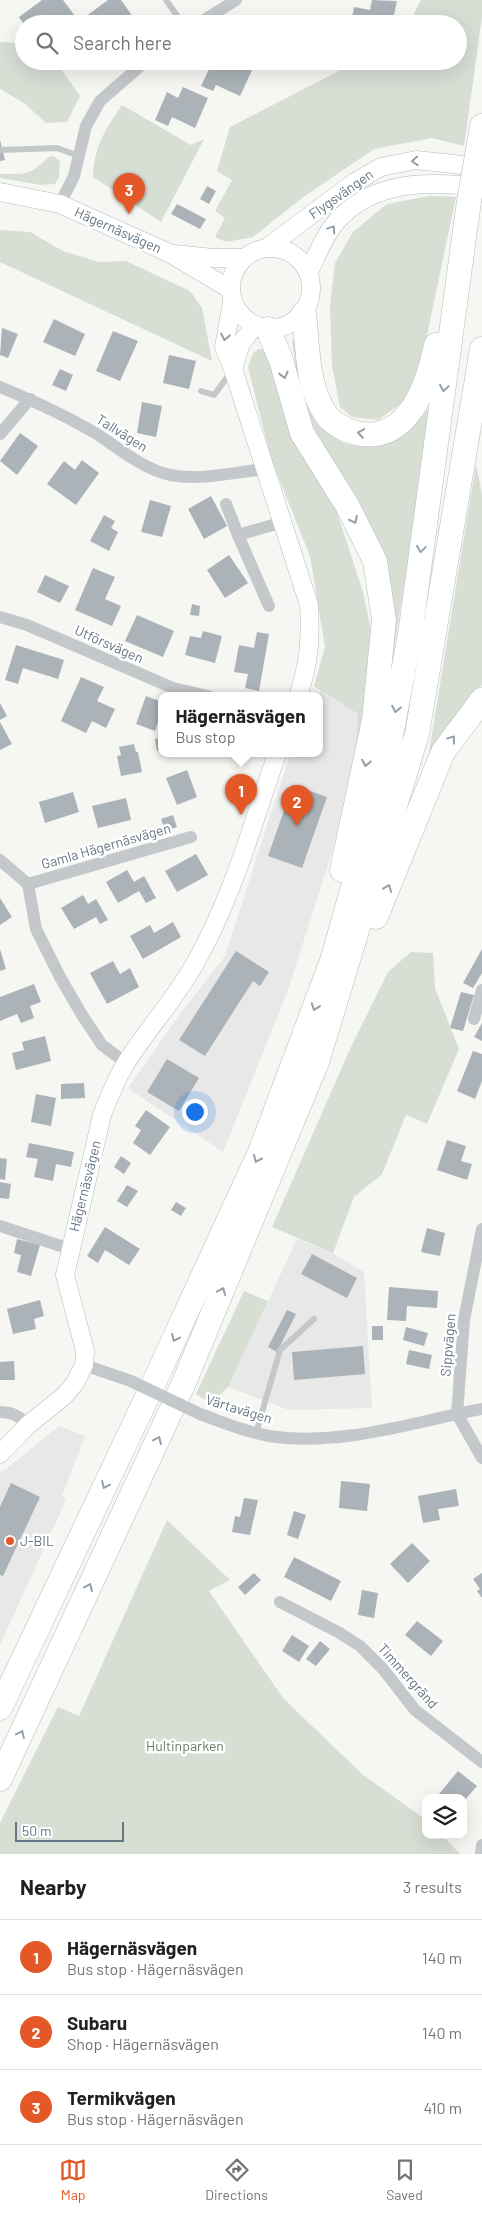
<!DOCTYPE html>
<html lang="en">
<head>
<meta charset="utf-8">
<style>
  body { margin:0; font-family:Barlow,sans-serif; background:#f6f6f6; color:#202124 }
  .controls { position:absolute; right:15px; bottom:15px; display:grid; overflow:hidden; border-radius:10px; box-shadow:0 5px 20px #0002 }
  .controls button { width:45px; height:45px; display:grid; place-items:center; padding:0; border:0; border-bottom:1px solid #e0e0e0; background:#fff; color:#202124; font:25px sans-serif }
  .scale { position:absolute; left:15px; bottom:12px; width:109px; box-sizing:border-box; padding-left:5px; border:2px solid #657684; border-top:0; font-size:14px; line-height:18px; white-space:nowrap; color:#657684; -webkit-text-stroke:4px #fff; paint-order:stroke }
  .you { position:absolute; left:194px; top:1111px; width:18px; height:18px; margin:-12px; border:4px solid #fff; border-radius:50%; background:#1a73e8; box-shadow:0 0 0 8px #1a73e833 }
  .badge { display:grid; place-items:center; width:32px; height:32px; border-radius:50%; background:#e45726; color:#fff; font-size:16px; font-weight:700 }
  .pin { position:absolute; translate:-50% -41px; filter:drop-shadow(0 1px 2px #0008) }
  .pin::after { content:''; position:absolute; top:26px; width:18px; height:15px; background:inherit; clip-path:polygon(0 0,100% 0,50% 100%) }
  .popup { position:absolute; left:158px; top:692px; width:165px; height:65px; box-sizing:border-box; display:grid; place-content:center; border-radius:10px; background:#fff; filter:drop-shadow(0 1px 4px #0005); font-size:16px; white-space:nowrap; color:#757577 }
  .popup b { font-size:19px; color:#202124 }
  .popup::after { content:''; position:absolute; left:50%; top:100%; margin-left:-10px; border:10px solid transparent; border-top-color:#fff }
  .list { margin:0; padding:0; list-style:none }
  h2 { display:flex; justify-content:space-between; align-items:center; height:65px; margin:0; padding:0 20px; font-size:21px }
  h2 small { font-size:16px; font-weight:400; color:#757577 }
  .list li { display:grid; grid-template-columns:32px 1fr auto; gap:15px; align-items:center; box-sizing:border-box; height:75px; padding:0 20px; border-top:1px solid #e0e0e0 }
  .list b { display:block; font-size:19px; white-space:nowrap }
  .list p { margin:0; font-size:16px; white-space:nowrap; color:#757577 }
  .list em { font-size:16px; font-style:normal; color:#757577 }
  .icon { flex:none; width:28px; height:28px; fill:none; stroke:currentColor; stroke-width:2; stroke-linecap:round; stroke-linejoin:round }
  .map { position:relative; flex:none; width:482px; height:1854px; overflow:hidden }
  .search { position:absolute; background:#fff; box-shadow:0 5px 20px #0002; left:15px; right:15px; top:15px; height:55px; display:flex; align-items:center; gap:12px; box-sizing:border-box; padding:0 18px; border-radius:28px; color:#757577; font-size:19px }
  .sheet { height:290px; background:#fff }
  nav { display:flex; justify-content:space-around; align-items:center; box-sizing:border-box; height:70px; border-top:1px solid #e0e0e0; background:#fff; font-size:14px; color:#757577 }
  nav a { display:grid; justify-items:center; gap:2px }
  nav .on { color:#e45726 }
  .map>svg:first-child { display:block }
  .built { fill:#e7e8e7 }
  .green { fill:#d7ded4 }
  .building { fill:#abb3b8 }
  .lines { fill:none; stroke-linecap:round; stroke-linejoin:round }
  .secondary-casing { stroke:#b6bbc0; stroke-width:19 }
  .highway-casing { stroke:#b7babd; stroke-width:25 }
  .lane { stroke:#c4c8cb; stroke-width:6 }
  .street { stroke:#c4c8cb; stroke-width:12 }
  .secondary { stroke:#fff; stroke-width:18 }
  .highway { stroke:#fff; stroke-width:24 }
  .highway-bridge-casing { stroke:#b7babd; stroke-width:25; stroke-linecap:butt }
  .street-bridge { stroke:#c4c8cb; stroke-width:12 }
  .highway-bridge { stroke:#fff; stroke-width:24 }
  .oneway { stroke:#939fa9 }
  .poi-dot { fill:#e45726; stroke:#fff; stroke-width:2 }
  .labels { text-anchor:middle; stroke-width:5; stroke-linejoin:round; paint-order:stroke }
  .street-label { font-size:14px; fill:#657684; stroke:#fff }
  .poi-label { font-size:14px; fill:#657684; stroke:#fff; text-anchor:start }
  .park-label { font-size:14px; fill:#687c64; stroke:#fff }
</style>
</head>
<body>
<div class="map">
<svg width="482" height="1854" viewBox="0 0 482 1854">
  <rect width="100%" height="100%" fill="#f6f7f3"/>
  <g class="built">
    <path d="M321,691L358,714L354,774L332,852L288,990L223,1152L128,1088L177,1018L225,956L287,764L291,754H320L318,696Z"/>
    <path d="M297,1239L333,1253L364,1272L372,1408L289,1410L228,1387Z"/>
    <path d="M59,1426L85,1436L62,1496L66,1500L0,1645V1474Z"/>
  </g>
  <g class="green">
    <path d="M421,0H482V17L464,146L432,138L374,149L302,198L253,237L226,242L215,237L225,218L215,211L232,180L217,171L230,127L358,61H458V24H409Z"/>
    <path d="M0,42L17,43L24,46V61L56,62L80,96L67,122L46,123L24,103L0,89Z"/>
    <path d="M122,105L191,145L204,139L161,222L93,177C94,146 105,130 122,105Z"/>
    <path d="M54,156L60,162L59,177L55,184L41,185L0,178V174C24,174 31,176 48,157Z"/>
    <path d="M429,196L456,197L418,378L405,401L378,420L352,417L340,407L332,366L330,306L335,263L353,232L387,204Z"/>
    <path d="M0,230L30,232L63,251L99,262L126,261L190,291L202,308L212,361L0,262Z"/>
    <path d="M299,338L331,434C336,438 342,443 348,444C382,455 413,430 432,404L392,663L365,523L307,415L298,382L292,341Z"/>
    <path d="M259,349L269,350L336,509L363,592L374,644L354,774L358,714L314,686L325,647L310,556L271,459L248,367L253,353Z"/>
    <path d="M476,464L482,494V685L428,758Z"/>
    <path d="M411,952L433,953L435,988L459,1049L427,1124L406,1115L382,1174L354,1197L333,1253L272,1227L350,1049L388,972Z"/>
    <path d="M244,1291L268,1301L228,1387L211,1403L196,1394Z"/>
    <path d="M167,1520L230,1580L209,1591L283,1698L362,1774L426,1820V1835H442L460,1854H0V1823L58,1707L79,1716Z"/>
  </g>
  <g class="building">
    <path d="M42,0H63L81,24H24L19,17Z"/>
    <path d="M108,0H121L138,24H91L85,17Z"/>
    <path d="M372,0L397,1L392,24H351L354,7L370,10Z"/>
    <path d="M213,61L223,65L225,61H244L254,66L240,96L216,85L213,91L201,86Z"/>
    <path d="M183,87L208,98L195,128L172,117L168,126L155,120L167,92L178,98Z"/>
    <path d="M0,140L5,160L0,161Z"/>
    <path d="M207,186L216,191L209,204L200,199Z"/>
    <path d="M177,204L206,219L200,229L171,214Z"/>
    <path d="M54,319L85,334L75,356L43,342Z"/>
    <path d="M2,328L18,334L8,358L0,355Z"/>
    <path d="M113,331L138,341L120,381L96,371Z"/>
    <path d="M169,355L196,361L189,389L163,383Z"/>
    <path d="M60,369L73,375L66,391L52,385Z"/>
    <path d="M142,402L162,406L156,437L137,433Z"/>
    <path d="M20,433L38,446L17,475L0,461Z"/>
    <path d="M82,460L99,473L76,505L47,484L64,461L75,470Z"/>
    <path d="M211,496L227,526L204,539L188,509Z"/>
    <path d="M150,500L171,506L162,537L141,532Z"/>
    <path d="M104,515L115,521L111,528L118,532L109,551L90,541Z"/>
    <path d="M229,555L248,583L225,598L207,570Z"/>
    <path d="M93,568L115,577L105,599L121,606L112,626L75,610Z"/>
    <path d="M45,575L69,586L60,603L37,592Z"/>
    <path d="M192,604L200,606L199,616L190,615Z"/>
    <path d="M137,615L174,631L163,657L125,641Z"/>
    <path d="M203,631L222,636L215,663L185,655L190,636L201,638Z"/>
    <path d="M257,632L269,634L259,691L245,688L248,674L234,672L239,645L254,648Z"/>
    <path d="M16,645L64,660L58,679L23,668L18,684L5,680Z"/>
    <path d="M81,677L104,687L97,701L115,709L106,728L92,721L86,733L61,721Z"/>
    <path d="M146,696L162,702V711L155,731L136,724Z"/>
    <path d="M0,703L7,716L0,720Z"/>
    <path d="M0,722L12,744L0,750Z"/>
    <path d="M162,738V750L157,751L155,739Z"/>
    <path d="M134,744L136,752H138L142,772L121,776L117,756L121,755L119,747Z"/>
    <path d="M187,770L197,797L177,805L166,778Z"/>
    <path d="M293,785L327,797L302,868L268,856Z"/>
    <path d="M73,792L79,812L45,823L39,802Z"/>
    <path d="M126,798L131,820L98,828L92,806Z"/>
    <path d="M173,815L177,827L165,831L161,819Z"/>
    <path d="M196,854L208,875L177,892L165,871Z"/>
    <path d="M127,870L134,882L144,876L156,898L146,903L139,891L118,903L106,882Z"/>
    <path d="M83,895L88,904L96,899L108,920L100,924L96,917L74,929L61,908Z"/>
    <path d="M0,898L12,917L0,925Z"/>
    <path d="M173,922L181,937L143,959L130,936L150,925L154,933Z"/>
    <path d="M0,949L6,969L0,971Z"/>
    <path d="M482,949V973L473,988L463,983Z"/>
    <path d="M236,951L269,972L260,986L253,981L205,1056L179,1040Z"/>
    <path d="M113,961L120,974L130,968L139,987L107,1004L90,973Z"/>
    <path d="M34,984L41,1002L30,1006L34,1018L21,1023L17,1014L0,1021V997Z"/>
    <path d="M461,992L474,995L463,1031L450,1028Z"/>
    <path d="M482,1023V1041L474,1037Z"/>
    <path d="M45,1036L51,1061L16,1070L12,1053L24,1050L22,1042Z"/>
    <path d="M473,1051L482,1054V1081L475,1099L457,1091Z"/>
    <path d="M167,1059L199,1078L179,1111L147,1092Z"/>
    <path d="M84,1083L85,1098L61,1099V1084Z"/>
    <path d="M36,1094L56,1098L51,1126L31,1122Z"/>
    <path d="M146,1110L170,1127L150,1155L133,1143L141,1130L135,1126Z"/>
    <path d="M447,1140L466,1146L461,1161L472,1164L467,1180L437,1170Z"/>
    <path d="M29,1143L74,1152L71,1167L56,1164L53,1181L34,1177L38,1159L26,1157Z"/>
    <path d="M121,1156L131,1163L124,1174L114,1167Z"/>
    <path d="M0,1158L7,1159L5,1180L0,1179Z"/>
    <path d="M0,1182L11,1184L9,1199L0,1198Z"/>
    <path d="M127,1185L138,1191L127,1207L117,1201Z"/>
    <path d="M176,1202L186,1208L181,1216L171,1210Z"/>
    <path d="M105,1227L140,1249L129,1265L105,1250L98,1263L87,1256Z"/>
    <path d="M427,1228L445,1233L440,1256L421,1252Z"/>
    <path d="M17,1239L40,1245L31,1276L17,1272L21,1255L14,1253Z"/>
    <path d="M312,1254L357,1278L347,1298L301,1274Z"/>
    <path d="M389,1287L438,1291L437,1308L407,1306L406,1321L387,1320Z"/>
    <path d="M40,1300L44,1316L34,1319L36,1329L13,1334L7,1309Z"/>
    <path d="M287,1310L296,1314L277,1352L268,1347Z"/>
    <rect x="372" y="1326" width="11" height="14"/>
    <path d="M406,1327L428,1333L424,1346L403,1340Z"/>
    <path d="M363,1346L365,1374L294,1380L292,1352Z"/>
    <path d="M409,1350L432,1355L429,1369L406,1364Z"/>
    <path d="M14,1361L15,1380H0V1362Z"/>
    <path d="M341,1481L370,1484L367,1511L339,1508Z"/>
    <path d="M11,1483L40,1497L3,1576L0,1575V1507Z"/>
    <path d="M456,1489L459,1506L438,1509L440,1520L423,1523L418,1496Z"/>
    <path d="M244,1498L258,1500L250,1535L232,1532L235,1516L240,1517Z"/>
    <path d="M294,1511L306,1515L298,1539L287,1535Z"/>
    <path d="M412,1543L430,1561L408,1583L390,1564Z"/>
    <path d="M294,1557L341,1581L331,1601L284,1577Z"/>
    <path d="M254,1573L261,1580L245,1595L238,1587Z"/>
    <path d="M482,1573V1598L477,1591L480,1589L473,1579Z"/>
    <path d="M362,1590L378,1593L374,1618L358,1615Z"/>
    <path d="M417,1621L443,1641L431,1656L405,1635Z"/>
    <path d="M292,1635L309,1646L299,1662L282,1651Z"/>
    <path d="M320,1641L330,1649L316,1666L306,1659Z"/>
    <path d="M458,1771L477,1786L463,1802V1798H444L439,1794Z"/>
  </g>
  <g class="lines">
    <defs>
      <g id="secondary">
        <path d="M0,192L60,204L169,253L230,289"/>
        <path d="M268,247L355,182L381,167L416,160L482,167"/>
        <circle cx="271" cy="288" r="40"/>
        <path d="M174,254L213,258H244"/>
        <path d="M309,272C317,255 324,236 336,222C374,179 430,181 482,187"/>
        <path d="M232,303L224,347L233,369L309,605C311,638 309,665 298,696"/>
        <path d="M233,369L241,343L255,326"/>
        <path d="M0,1454L28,1425L64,1396L75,1383L84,1365L85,1351L65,1275L102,1115C109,1097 116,1079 126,1063C148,1028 177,997 197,960C233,895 253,823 277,754"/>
      </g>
      <g id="highway">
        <path d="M479,144L482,126"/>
        <path d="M304,313C308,345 306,384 325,413C331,423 345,430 356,433C408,445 428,384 436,345"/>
        <path d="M268,329L281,360L302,433L347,505L375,561L384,620L374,720L342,870"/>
        <path d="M376,917L443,752L482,700"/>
        <path d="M0,1708L157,1376L260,1152L332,961L381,788L410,635L469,201"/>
        <path d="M0,1779L183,1385L317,1062L417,734L482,349"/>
      </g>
    </defs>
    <use href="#secondary" class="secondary-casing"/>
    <use href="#highway" class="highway-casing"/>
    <g class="lane">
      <path d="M166,0L183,24"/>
      <path d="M0,150L57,148L79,156"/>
      <path d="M201,391L214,395L231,372"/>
      <path d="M256,1433L280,1350L314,1319"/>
    </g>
    <g class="street">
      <path d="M198,24L236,0"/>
      <path d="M60,204L74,176L86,126L100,101L146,61"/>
      <path d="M0,387C34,401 69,417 100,436C122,451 144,469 170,475C201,481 235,472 266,469"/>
      <path d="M0,434L30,399"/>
      <path d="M226,504L238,535L283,522"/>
      <path d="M238,535L269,606"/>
      <path d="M0,617L27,625L173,688L208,696"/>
      <path d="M0,860L28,884L36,929L60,977L82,1015L102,1045L126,1063"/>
      <path d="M28,884L191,837"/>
      <path d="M474,1019L482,990"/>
      <path d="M0,1226L70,1249"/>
      <path d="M482,1229L464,1320L457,1414L482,1458"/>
      <path d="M84,1365L131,1381"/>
      <path d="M0,1412C13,1412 20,1417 28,1425"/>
      <path d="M200,1414C223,1422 245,1432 269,1436C341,1447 413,1422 482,1409"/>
      <path d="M280,1602L338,1632L360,1646L383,1669L415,1710L482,1762"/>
      <path d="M481,1854L482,1845"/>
    </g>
    <use href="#secondary" class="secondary"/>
    <use href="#highway" class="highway"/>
    <defs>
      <path id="highway-bridge" d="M469,201L479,144"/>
    </defs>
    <use href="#highway-bridge" class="highway-bridge-casing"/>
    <path class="street-bridge" d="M131,1381L200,1414"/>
    <use href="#highway-bridge" class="highway-bridge"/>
  </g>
  <defs><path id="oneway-chevron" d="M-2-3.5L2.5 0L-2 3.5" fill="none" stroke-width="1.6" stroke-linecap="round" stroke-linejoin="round" transform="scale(1.25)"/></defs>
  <g class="oneway">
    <use href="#oneway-chevron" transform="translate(415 161) rotate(176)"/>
    <use href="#oneway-chevron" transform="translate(332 229) rotate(-56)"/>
    <use href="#oneway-chevron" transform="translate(225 337) rotate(101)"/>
    <use href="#oneway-chevron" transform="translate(284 375) rotate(76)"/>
    <use href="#oneway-chevron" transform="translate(444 388) rotate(98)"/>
    <use href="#oneway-chevron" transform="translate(361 433) rotate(-171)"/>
    <use href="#oneway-chevron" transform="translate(354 520) rotate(63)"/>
    <use href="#oneway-chevron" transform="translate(421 549) rotate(98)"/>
    <use href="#oneway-chevron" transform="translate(396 709) rotate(101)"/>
    <use href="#oneway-chevron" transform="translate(452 739) rotate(-53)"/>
    <use href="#oneway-chevron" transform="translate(366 763) rotate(101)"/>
    <use href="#oneway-chevron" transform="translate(388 888) rotate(-68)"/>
    <use href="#oneway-chevron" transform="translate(315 1007) rotate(110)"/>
    <use href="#oneway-chevron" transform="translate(257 1159) rotate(114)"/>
    <use href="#oneway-chevron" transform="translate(222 1291) rotate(-68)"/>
    <use href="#oneway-chevron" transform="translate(175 1338) rotate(115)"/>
    <use href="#oneway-chevron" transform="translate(158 1440) rotate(-65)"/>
    <use href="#oneway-chevron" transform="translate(105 1485) rotate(115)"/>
    <use href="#oneway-chevron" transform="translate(89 1587) rotate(-65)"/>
    <use href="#oneway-chevron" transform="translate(21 1734) rotate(-65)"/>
  </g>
  <circle class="poi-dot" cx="10" cy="1541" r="5"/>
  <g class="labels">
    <g class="street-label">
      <text transform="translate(341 194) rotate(-35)" y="5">Flygsvängen</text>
      <text transform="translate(118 230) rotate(24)" y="5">Hägernäsvägen</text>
      <text transform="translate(122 433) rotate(32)" y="5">Tallvägen</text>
      <text transform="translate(109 644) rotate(24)" y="5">Utförsvägen</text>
      <text transform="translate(106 846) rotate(-16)" y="5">Gamla Hägernäsvägen</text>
      <text transform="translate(85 1186) rotate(-76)" y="5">Hägernäsvägen</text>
      <text transform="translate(448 1345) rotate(-85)" y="5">Sippvägen</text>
      <text transform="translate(239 1409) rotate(17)" y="5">Värtavägen</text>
      <text transform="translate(408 1676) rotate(48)" y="5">Timmergränd</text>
    </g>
    <g class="poi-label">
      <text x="20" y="1546">J-BIL</text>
    </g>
    <g class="park-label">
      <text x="185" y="1751">Hultinparken</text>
    </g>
  </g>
</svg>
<div class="controls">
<button><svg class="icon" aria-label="layers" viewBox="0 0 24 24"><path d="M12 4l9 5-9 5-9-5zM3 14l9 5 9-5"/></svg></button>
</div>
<div class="scale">50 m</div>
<div class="you"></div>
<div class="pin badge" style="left:241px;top:815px">1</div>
<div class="popup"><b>Hägernäsvägen</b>Bus stop</div>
<div class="pin badge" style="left:297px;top:826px">2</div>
<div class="pin badge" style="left:129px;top:214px">3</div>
<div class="search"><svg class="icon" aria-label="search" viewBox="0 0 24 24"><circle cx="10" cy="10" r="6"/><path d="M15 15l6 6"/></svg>Search here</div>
</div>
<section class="sheet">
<h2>Nearby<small>3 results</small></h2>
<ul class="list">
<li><span class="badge">1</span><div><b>Hägernäsvägen</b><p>Bus stop · Hägernäsvägen</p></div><em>140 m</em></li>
<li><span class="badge">2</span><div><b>Subaru</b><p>Shop · Hägernäsvägen</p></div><em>140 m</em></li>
<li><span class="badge">3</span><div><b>Termikvägen</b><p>Bus stop · Hägernäsvägen</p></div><em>410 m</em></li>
</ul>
</section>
<nav>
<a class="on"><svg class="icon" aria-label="map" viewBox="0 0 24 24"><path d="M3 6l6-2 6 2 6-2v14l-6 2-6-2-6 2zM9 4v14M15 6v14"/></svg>Map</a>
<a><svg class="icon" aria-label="directions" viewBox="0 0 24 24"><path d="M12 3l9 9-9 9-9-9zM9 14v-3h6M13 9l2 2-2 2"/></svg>Directions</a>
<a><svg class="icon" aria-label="saved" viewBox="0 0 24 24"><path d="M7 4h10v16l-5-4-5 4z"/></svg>Saved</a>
</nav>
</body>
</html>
